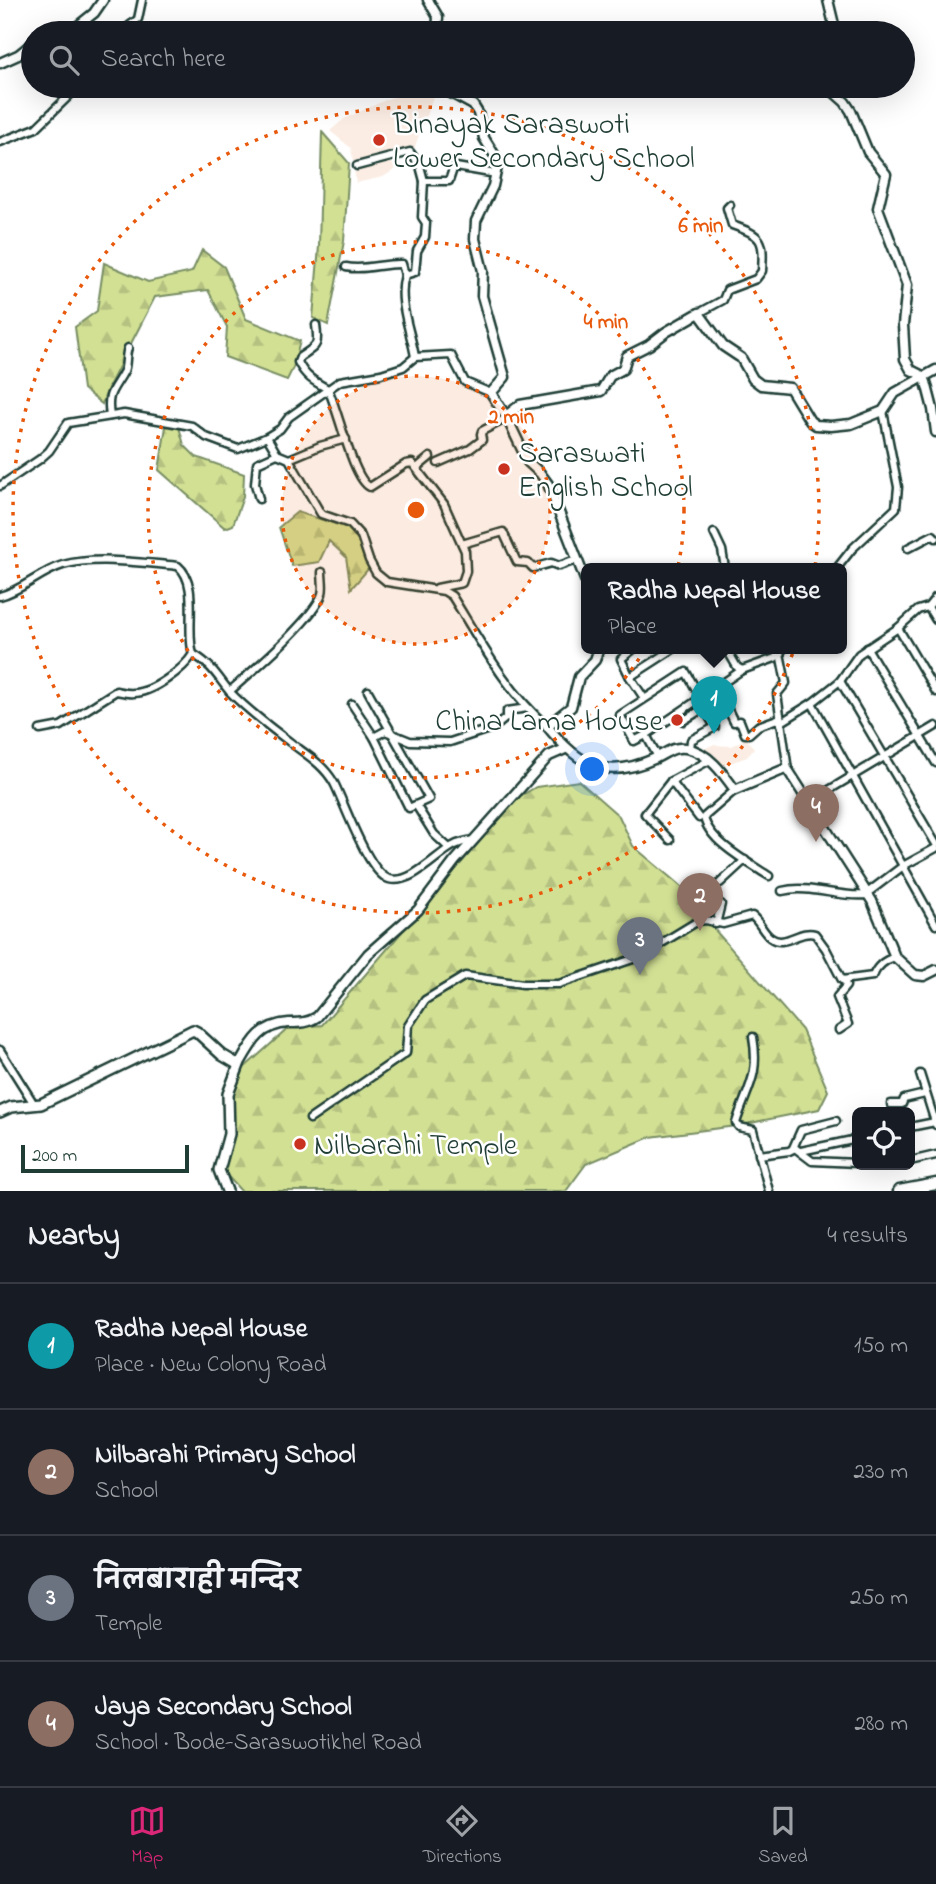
<!DOCTYPE html>
<html lang="en">
<head>
<meta charset="utf-8">
<style>
  body { margin:0; font-family:"Indie Flower","Playpen Sans Deva",sans-serif; background:#242831; color:#f1f3f6 }
  .controls { position:absolute; right:21px; bottom:21px; display:grid; overflow:hidden; border-radius:10px; box-shadow:0 7px 28px #0002 }
  .controls button { width:63px; height:63px; display:grid; place-items:center; padding:0; border:0; border-bottom:2px solid #363941; background:#171b24; color:#f1f3f6; font:35px sans-serif }
  .scale { position:absolute; left:21px; bottom:18px; width:168px; box-sizing:border-box; padding-left:7px; border:4px solid #1f3d34; border-top:0; font-size:19px; line-height:24px; white-space:nowrap; color:#1f3d34; -webkit-text-stroke:5px #fff; paint-order:stroke }
  .you { position:absolute; left:593px; top:770px; width:24px; height:24px; margin:-18px; border:5px solid #fff; border-radius:50%; background:#1a73e8; box-shadow:0 0 0 10px #1a73e833 }
  .badge { display:grid; place-items:center; width:46px; height:46px; border-radius:50%; background:#db2777; color:#fff; font-size:23px; font-weight:700 }
  .pin { position:absolute; translate:-50% -58px; filter:drop-shadow(0 2px 4px #0008) }
  .pin::after { content:''; position:absolute; top:37px; width:24px; height:21px; background:inherit; clip-path:polygon(0 0,100% 0,50% 100%) }
  .popup { position:absolute; left:581px; top:563px; width:266px; height:91px; box-sizing:border-box; display:grid; place-content:center; border-radius:10px; background:#171b24; filter:drop-shadow(0 2px 5px #0005); font-size:23px; white-space:nowrap; color:#9ea1a6 }
  .popup b { font-size:26px; color:#f1f3f6 }
  .popup::after { content:''; position:absolute; left:50%; top:100%; margin-left:-14px; border:14px solid transparent; border-top-color:#171b24 }
  .list { margin:0; padding:0; list-style:none }
  h2 { display:flex; justify-content:space-between; align-items:center; height:91px; margin:0; padding:0 28px; font-size:30px }
  h2 small { font-size:23px; font-weight:400; color:#9ea1a6 }
  .list li { display:grid; grid-template-columns:46px 1fr auto; gap:21px; align-items:center; box-sizing:border-box; height:126px; padding:0 28px; border-top:2px solid #363941 }
  .list b { display:block; font-size:26px; white-space:nowrap }
  .list p { margin:0; font-size:23px; white-space:nowrap; color:#9ea1a6 }
  .list em { font-size:23px; font-style:normal; color:#9ea1a6 }
  .icon { flex:none; width:38px; height:38px; fill:none; stroke:currentColor; stroke-width:2; stroke-linecap:round; stroke-linejoin:round }
  .map { position:relative; flex:none; width:936px; height:1191px; overflow:hidden }
  .search { position:absolute; background:#171b24; box-shadow:0 7px 28px #0002; left:21px; right:21px; top:21px; height:77px; display:flex; align-items:center; gap:18px; box-sizing:border-box; padding:0 24px; border-radius:38px; color:#9ea1a6; font-size:26px }
  .sheet { height:595px; background:#171b24 }
  nav { display:flex; justify-content:space-around; align-items:center; box-sizing:border-box; height:98px; border-top:2px solid #363941; background:#171b24; font-size:19px; color:#9ea1a6 }
  nav a { display:grid; justify-items:center; gap:4px }
  nav .on { color:#db2777 }
  .map>svg:first-child { display:block }
  .built { fill:#fbede3 }
  .forest { fill:url(#forest-firs); stroke:#788e64; stroke-width:2 }
  .lines { fill:none; stroke-linecap:round; stroke-linejoin:round }
  .minor-casing { stroke:#1f3d34; stroke-width:11 }
  .tertiary-casing { stroke:#1f3d34; stroke-width:13 }
  .secondary-casing { stroke:#1f3d34; stroke-width:14 }
  .primary-casing { stroke:#1f3d34; stroke-width:15 }
  .minor { stroke:#fff; stroke-width:6 }
  .tertiary { stroke:#fff; stroke-width:8 }
  .secondary { stroke:#fff; stroke-width:9 }
  .primary { stroke:#fff; stroke-width:10 }
  .ring { fill:none; stroke:#e8590c; stroke-width:3.5; stroke-dasharray:3.5 7 }
  .poi-dot { fill:#c8321e; stroke:#fff; stroke-width:2.5 }
  .labels { text-anchor:middle; stroke-width:5; stroke-linejoin:round; paint-order:stroke }
  .poi-label { font-size:30px; fill:#1f3d34; stroke:#fff; text-anchor:start }
  .centre { fill:#e8590c; stroke:#fff; stroke-width:3.5 }
  .ring-label { font-size:21px; text-anchor:middle; font-weight:bold; fill:#e8590c; stroke:#fff; stroke-width:5; stroke-linejoin:round; paint-order:stroke }
</style>
</head>
<body>
<div class="map">
<svg width="936" height="1191" viewBox="0 0 936 1191">
  <defs>
    <pattern id="forest-firs" width="22" height="20" patternUnits="userSpaceOnUse" patternTransform="scale(1.75)"><rect width="22" height="20" fill="#d2e094"/><path d="M5 1l3.5 6h-7zM16 11l3.5 6h-7z" fill="#b4c180"/></pattern>
  </defs>
  <rect width="100%" height="100%" fill="#fff"/>
  <filter id="ink" filterUnits="userSpaceOnUse"><feTurbulence type="fractalNoise" baseFrequency=".0143" numOctaves="2"/><feDisplacementMap in="SourceGraphic" scale="14" xChannelSelector="R" yChannelSelector="G"/><feConvolveMatrix kernelMatrix="1 2 1 2 8 2 1 2 1" color-interpolation-filters="sRGB"/></filter>
  <g filter="url(#ink)">
    <g class="built">
      <path d="M429,86H437L414,149L390,161L396,169L383,177L356,183L351,148L330,131L344,119L390,98Z"/>
      <path d="M746,738L754,748L747,757L722,766L702,750L712,745L732,746Z"/>
    </g>
    <g class="forest">
      <path d="M322,132L349,163L344,241L328,325L313,318L319,246Z"/>
      <path d="M202,250L224,267L246,319L300,341L293,368L287,380L225,357L227,327L208,290L155,297L108,388L102,404L83,389L75,327L97,311L104,263L148,282L192,272Z"/>
      <path d="M166,426L179,427L184,445L196,457L244,474L243,497L233,525L225,528L159,470Z"/>
      <path d="M297,512L349,528L358,538L369,568L351,589L346,557L329,541L319,562L292,566L279,527Z"/>
      <path d="M579,781L619,816L633,846L697,900L714,929L802,1030L828,1091L819,1109L736,1126L650,1137L586,1164L566,1191H241L222,1170L223,1129L235,1076L291,1026L322,1025L517,798L536,787Z"/>
    </g>
    <g class="lines">
      <defs>
        <g id="minor">
          <path d="M120,33L138,19L142,0"/>
          <path d="M0,142L36,128L79,86"/>
          <path d="M357,166L410,152L420,166L424,181H449L453,169L456,167L496,174"/>
          <path d="M424,181L422,217L426,223L425,237L417,251L415,272L405,275C397,302 411,331 415,357L451,355L465,382L491,393"/>
          <path d="M346,267C366,271 382,263 402,264L405,275"/>
          <path d="M699,313L723,300L727,290L756,279L762,271C764,239 763,236 732,225L727,208L730,205"/>
          <path d="M316,325C319,347 317,345 300,357L298,362C305,377 315,382 328,389C338,409 353,480 370,487L406,464L412,463L444,504L465,551L466,571L462,583L437,588"/>
          <path d="M110,416C106,392 114,390 124,371C127,364 125,355 128,348"/>
          <path d="M267,437L280,429L289,417L340,381L381,374L403,367L415,357"/>
          <path d="M289,459L320,446L346,439"/>
          <path d="M438,463L470,449L482,440L481,434L482,431L507,418"/>
          <path d="M418,467L430,457"/>
          <path d="M0,486L40,459L49,451L68,423L124,414L192,426L206,437L238,449L267,437L277,454L289,459L321,514L350,524L361,536L369,560L376,573L387,582L444,591L452,596C480,641 507,692 547,726"/>
          <path d="M259,499L255,484L257,463L277,454"/>
          <path d="M714,533L722,550L725,568"/>
          <path d="M462,544L503,532L517,562L528,563L533,568L551,563L559,566L576,560"/>
          <path d="M908,548L933,535L936,538"/>
          <path d="M837,568L852,549L896,508L898,487L883,411"/>
          <path d="M0,596C23,590 40,572 63,565C95,556 145,563 178,566C200,584 185,630 193,654C213,666 216,675 230,692C248,711 270,727 291,743C307,755 324,765 334,783C344,802 368,873 389,879C411,885 436,855 453,846C460,842 467,841 474,840"/>
          <path d="M928,607L936,620"/>
          <path d="M898,628L936,692"/>
          <path d="M726,648L737,667L742,670L775,658L784,648"/>
          <path d="M867,648L936,763"/>
          <path d="M780,653L786,683L777,694L788,770"/>
          <path d="M630,677L621,659L635,648"/>
          <path d="M840,681L936,844"/>
          <path d="M717,687L734,722L740,721L745,734H749L758,726L780,718"/>
          <path d="M230,691C251,672 314,619 322,594C324,587 322,580 322,572"/>
          <path d="M644,698L630,677L675,648"/>
          <path d="M812,703L936,925"/>
          <path d="M352,704L374,737L409,808L429,799L368,691"/>
          <path d="M683,721L704,708L715,727L691,740L690,749"/>
          <path d="M780,723L812,703L840,681L859,654L898,628L918,610L928,607L936,597"/>
          <path d="M40,730L61,726L116,691C122,692 128,694 133,693C152,693 184,669 193,654"/>
          <path d="M646,735L634,741L620,715L686,672L701,698"/>
          <path d="M374,737L385,731L410,741L450,742L495,727L507,717V711L528,708"/>
          <path d="M658,757L646,735L742,670"/>
          <path d="M671,781L699,818"/>
          <path d="M735,790L704,817C708,841 749,863 769,876"/>
          <path d="M809,802L936,726"/>
          <path d="M416,805L434,834L449,848"/>
          <path d="M670,840L645,814L671,781L708,761"/>
          <path d="M720,883L745,860"/>
          <path d="M782,891C810,884 838,898 867,895"/>
          <path d="M866,894L903,866L936,848"/>
          <path d="M716,924L721,904"/>
          <path d="M839,1030L848,1024L837,997L846,986L845,981"/>
          <path d="M753,1037C760,1077 747,1088 736,1123L739,1127L753,1130L769,1191"/>
          <path d="M0,1050L34,1104"/>
          <path d="M920,1074L936,1125"/>
          <path d="M891,1104H902L904,1099L925,1094"/>
          <path d="M310,1119L406,1053L408,1026L425,1000L465,976L523,984H559L639,957L698,921L706,920L723,924L752,916C760,922 763,933 771,938C785,948 800,929 815,934L826,949L842,980L873,976C877,966 885,960 895,957"/>
          <path d="M910,1127L935,1122"/>
          <path d="M793,1148L801,1130L836,1121"/>
          <path d="M801,1151L857,1139"/>
          <path d="M759,1155L789,1151L795,1148L812,1161L857,1163"/>
          <path d="M910,1161L936,1155"/>
        </g>
        <g id="tertiary">
          <path d="M428,0L438,17L437,33"/>
          <path d="M828,0L836,33"/>
          <path d="M69,33L94,13L103,0"/>
          <path d="M0,63L18,55L33,43"/>
          <path d="M447,86L451,93L473,105L478,113L484,138L497,159V167L493,186L476,221L475,239L483,271L482,296L505,377L491,393L507,418L528,462L540,473L548,484L586,582"/>
          <path d="M827,86L845,102L851,111L868,152L886,174L878,208L907,285L903,325L905,359L911,370L923,376L926,382L933,409L936,432"/>
          <path d="M506,416L520,405L601,391L610,376L623,369L627,356L649,345L666,332L699,313L723,346L741,358L753,379L761,385L790,388L810,421L816,425L831,426L851,424L883,411L895,393L936,370"/>
          <path d="M599,648L595,660L579,677L571,707L547,726C579,766 606,781 656,758C666,753 674,746 686,748C708,752 723,773 735,790L785,769L788,770L872,901L895,957L915,975L924,976L936,970"/>
          <path d="M239,1065C252,1042 260,1025 289,1023C300,1023 308,1023 317,1017L368,954L418,910L455,861L549,756L565,749"/>
        </g>
        <path id="secondary" d="M0,1112L11,1107L41,1104L179,1037L193,1030L197,1032L222,1055L239,1065L228,1094L229,1134L219,1170L227,1191"/>
        <path id="primary" d="M899,1191L936,1184"/>
      </defs>
      <use href="#minor" class="minor-casing"/>
      <use href="#tertiary" class="tertiary-casing"/>
      <use href="#secondary" class="secondary-casing"/>
      <use href="#primary" class="primary-casing"/>
      <use href="#minor" class="minor"/>
      <use href="#tertiary" class="tertiary"/>
      <use href="#secondary" class="secondary"/>
      <use href="#primary" class="primary"/>
    </g>
  </g>
  <circle cx="416" cy="510" r="134" fill="#e8590c" fill-opacity=".12"/>
  <g class="ring">
    <circle cx="416" cy="510" r="134"/>
    <circle cx="416" cy="510" r="268"/>
    <circle cx="416" cy="510" r="403"/>
  </g>
  <g class="poi-dot">
    <circle cx="379" cy="140" r="7"/>
    <circle cx="504" cy="469" r="7"/>
    <circle cx="677" cy="720" r="7"/>
    <circle cx="300" cy="1144" r="7"/>
  </g>
  <g class="labels">
    <g class="poi-label">
      <text x="393" y="133">Binayak Saraswoti<tspan x="393" dy="34">Lower Secondary School</tspan></text>
      <text x="518" y="462">Saraswati<tspan x="518" dy="34">English School</tspan></text>
      <text x="663" y="730" text-anchor="end">China Lama House</text>
      <text x="314" y="1154">Nilbarahi Temple</text>
    </g>
  </g>
  <circle cx="416" cy="510" r="10" class="centre"/>
  <g class="ring-label">
    <text x="701" y="232">6 min</text>
    <text x="606" y="328">4 min</text>
    <text x="511" y="423">2 min</text>
  </g>
</svg>
<div class="controls">
<button><svg class="icon" aria-label="locate" viewBox="0 0 24 24"><circle cx="12" cy="12" r="6"/><path d="M12 2v4M12 18v4M2 12h4M18 12h4"/></svg></button>
</div>
<div class="scale">200 m</div>
<div class="you"></div>
<div class="pin badge" style="left:714px;top:734px;background:#0f9aa8">1</div>
<div class="popup"><b>Radha Nepal House</b>Place</div>
<div class="pin badge" style="left:700px;top:931px;background:#8d6e63">2</div>
<div class="pin badge" style="left:640px;top:975px;background:#6b7280">3</div>
<div class="pin badge" style="left:816px;top:842px;background:#8d6e63">4</div>
<div class="search"><svg class="icon" aria-label="search" viewBox="0 0 24 24"><circle cx="10" cy="10" r="6"/><path d="M15 15l6 6"/></svg>Search here</div>
</div>
<section class="sheet">
<h2>Nearby<small>4 results</small></h2>
<ul class="list">
<li><span class="badge" style="background:#0f9aa8">1</span><div><b>Radha Nepal House</b><p>Place · New Colony Road</p></div><em>150 m</em></li>
<li><span class="badge" style="background:#8d6e63">2</span><div><b>Nilbarahi Primary School</b><p>School</p></div><em>230 m</em></li>
<li><span class="badge" style="background:#6b7280">3</span><div><b>निलबाराही मन्दिर</b><p>Temple</p></div><em>250 m</em></li>
<li><span class="badge" style="background:#8d6e63">4</span><div><b>Jaya Secondary School</b><p>School · Bode-Saraswotikhel Road</p></div><em>280 m</em></li>
</ul>
</section>
<nav>
<a class="on"><svg class="icon" aria-label="map" viewBox="0 0 24 24"><path d="M3 6l6-2 6 2 6-2v14l-6 2-6-2-6 2zM9 4v14M15 6v14"/></svg>Map</a>
<a><svg class="icon" aria-label="directions" viewBox="0 0 24 24"><path d="M12 3l9 9-9 9-9-9zM9 14v-3h6M13 9l2 2-2 2"/></svg>Directions</a>
<a><svg class="icon" aria-label="saved" viewBox="0 0 24 24"><path d="M7 4h10v16l-5-4-5 4z"/></svg>Saved</a>
</nav>
</body>
</html>
